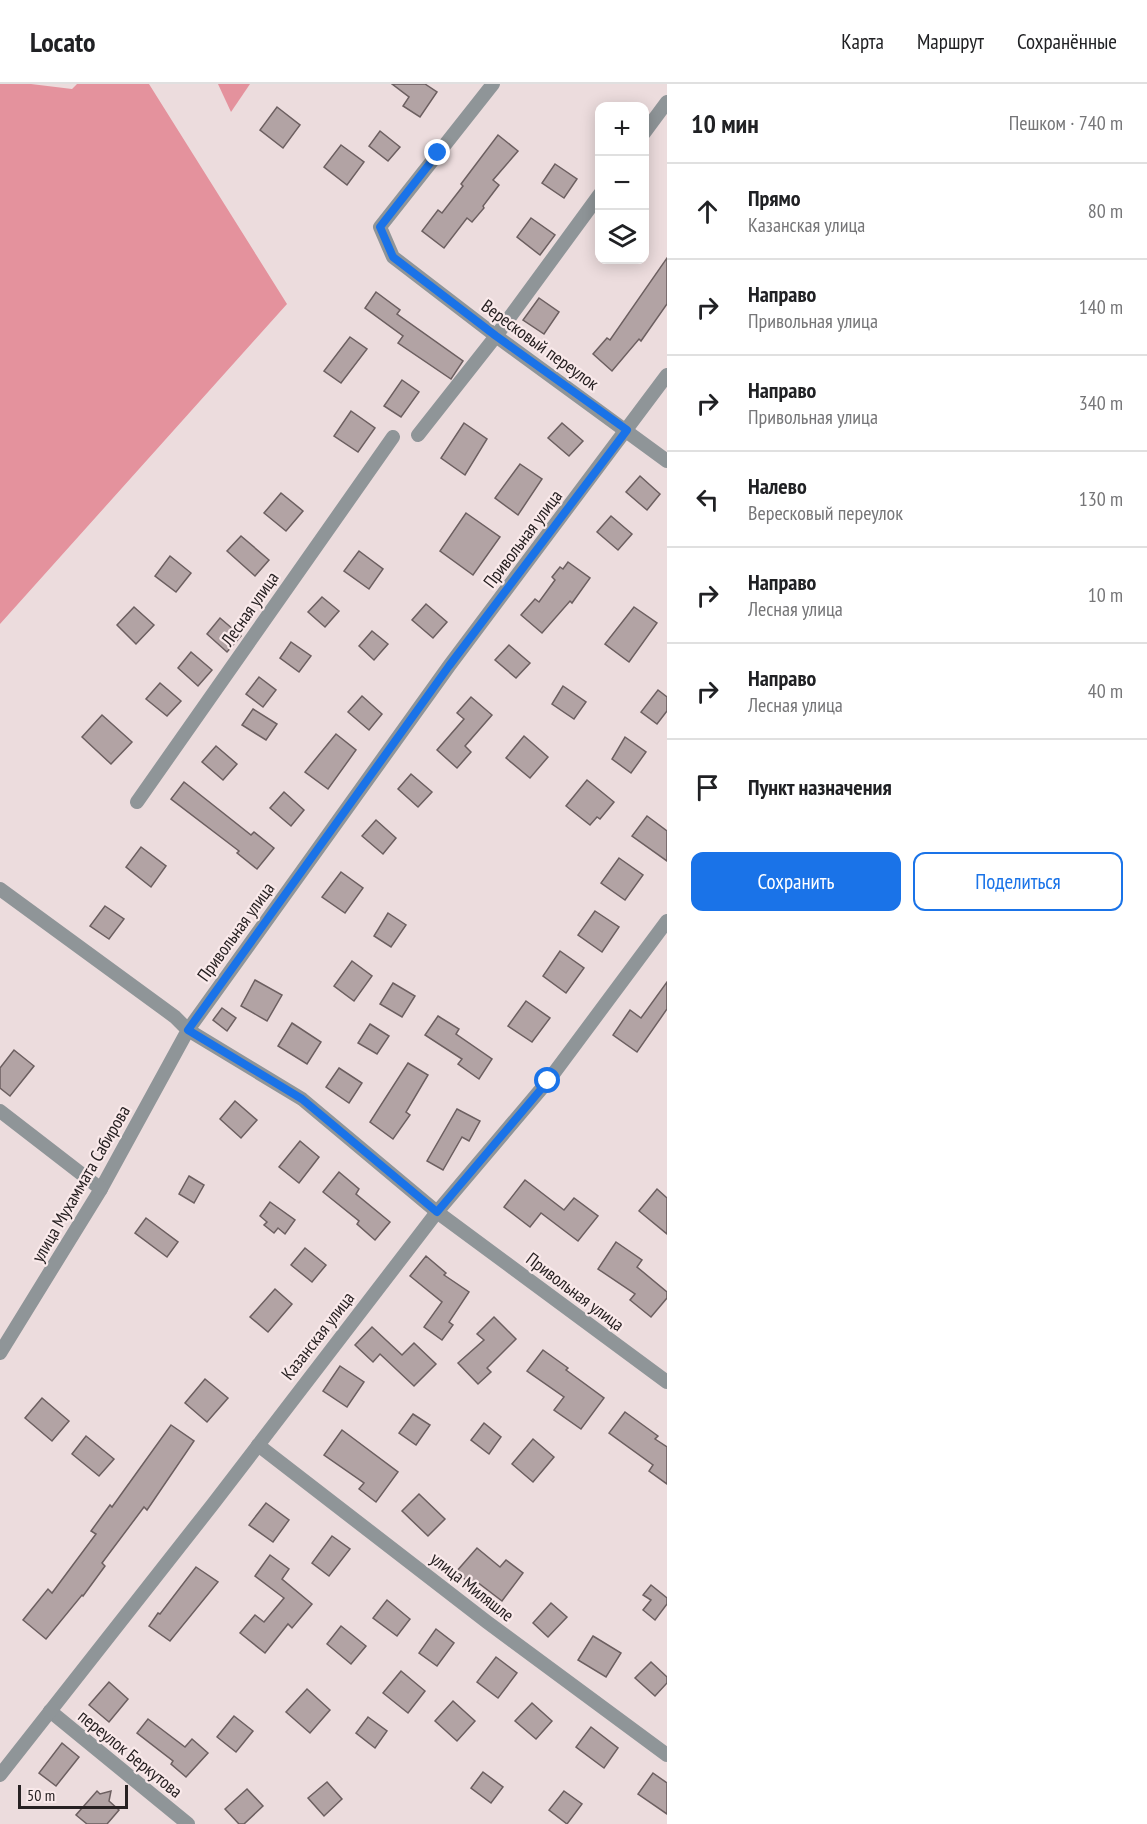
<!DOCTYPE html>
<html lang="ru">
<head>
<meta charset="utf-8">
<style>
  body { margin:0; font-family:"PT Sans Narrow",sans-serif; background:#f6f6f6; color:#202124 }
  .controls { position:absolute; right:18px; top:18px; display:grid; overflow:hidden; border-radius:12px; box-shadow:0 3px 15px #0003 }
  .controls button { width:54px; height:54px; display:grid; place-items:center; padding:0; border:0; border-bottom:2px solid #e0e0e0; background:#fff; color:#202124; font:30px sans-serif }
  .scale { position:absolute; left:18px; bottom:15px; width:110px; box-sizing:border-box; padding-left:6px; border:3px solid #272122; border-top:0; font-size:16px; line-height:21px; white-space:nowrap; color:#272122; -webkit-text-stroke:4px #f9e9ea; paint-order:stroke }
  .stop { position:absolute; width:18px; height:18px; margin:-14px; border:4px solid #1a73e8; border-radius:50%; background:#fff }
  .stop.end { background:#1a73e8; border-color:#fff; box-shadow:0 2px 6px #0008 }
  .list { margin:0; padding:0; list-style:none }
  h2 { display:flex; justify-content:space-between; align-items:center; height:78px; margin:0; padding:0 24px; font-size:26px }
  h2 small { font-size:20px; font-weight:400; color:#757577 }
  .list li { display:grid; grid-template-columns:39px 1fr auto; gap:18px; align-items:center; box-sizing:border-box; height:96px; padding:0 24px; border-top:2px solid #e0e0e0 }
  .list b { display:block; font-size:22px; white-space:nowrap }
  .list p { margin:0; font-size:20px; white-space:nowrap; color:#757577 }
  .list em { font-size:20px; font-style:normal; color:#757577 }
  .actions { display:flex; gap:12px; padding:18px 24px }
  .actions a { flex:1; padding:14px 0; border:2px solid #1a73e8; border-radius:12px; text-align:center; font-size:21px; color:#1a73e8 }
  .actions .main { background:#1a73e8; color:#fff }
  .icon { flex:none; width:33px; height:33px; fill:none; stroke:currentColor; stroke-width:2; stroke-linecap:round; stroke-linejoin:round }
  .map { position:relative; flex:none; width:667px; height:1740px; overflow:hidden }
  header { display:flex; align-items:center; gap:36px; box-sizing:border-box; height:84px; padding:0 30px; background:#fff; border-bottom:2px solid #e0e0e0 }
  header strong { font-size:28px }
  nav { display:flex; gap:33px; margin-inline-start:auto; font-size:21px }
  main { display:flex }
  aside { flex:1; background:#fff }
  .map>svg:first-child { display:block }
  .forest { fill:#e4929d }
  .building { fill:#b2a3a4; stroke:#6c5f60; stroke-width:1.5 }
  .lines { fill:none; stroke-linecap:round; stroke-linejoin:round }
  .street { stroke:#8f9598; stroke-width:14 }
  .route { stroke:#1a73e8; stroke-width:8 }
  .labels { text-anchor:middle; stroke-width:4.5; stroke-linejoin:round; paint-order:stroke }
  .street-label { font-size:18px; fill:#272122; stroke:#f9e9ea }
</style>
</head>
<body>
<header>
<strong>Locato</strong>
<nav><a>Карта</a><a>Маршрут</a><a>Сохранённые</a></nav>
</header>
<main>
<div class="map">
<svg width="667" height="1740" viewBox="0 0 667 1740">
  <rect width="100%" height="100%" fill="#ecdcdd"/>
  <g class="forest">
    <path d="M0,0H31L72,5L77,0H149L287,220L0,540Z"/>
    <path d="M218,0H250L231,28Z"/>
  </g>
  <g class="building">
    <path d="M392,0H425L437,8L420,33L403,22L409,13Z"/>
    <path d="M277,23L300,41L283,64L260,46Z"/>
    <path d="M380,47L400,63L388,77L369,62Z"/>
    <path d="M498,51L518,67L493,96L499,101L483,122L484,124L472,138L467,134L444,164L422,147L438,126L442,129L463,102L461,100Z"/>
    <path d="M341,61L364,78L347,101L324,83Z"/>
    <path d="M555,80L577,95L564,114L542,99Z"/>
    <path d="M531,134L555,151L540,171L517,153Z"/>
    <path d="M667,174V220L641,257L639,255L612,287L593,270L607,254L610,256Z"/>
    <path d="M376,208L400,226L397,230L463,277L451,295L398,259L403,252L365,224Z"/>
    <path d="M539,214L559,228L544,250L523,236Z"/>
    <path d="M350,253L367,265L341,299L324,287Z"/>
    <path d="M402,296L419,308L401,333L384,322Z"/>
    <path d="M351,327L375,344L358,368L334,352Z"/>
    <path d="M464,339L487,355L465,391L441,374Z"/>
    <path d="M562,339L583,357L569,372L548,354Z"/>
    <path d="M520,380L542,395L518,431L495,414Z"/>
    <path d="M640,392L660,410L647,426L626,408Z"/>
    <path d="M281,409L303,427L286,447L264,429Z"/>
    <path d="M466,429L500,453L473,491L440,467Z"/>
    <path d="M611,432L632,450L618,466L597,448Z"/>
    <path d="M241,452L269,476L255,492L227,467Z"/>
    <path d="M359,467L383,485L369,505L344,487Z"/>
    <path d="M170,472L191,489L176,508L155,492Z"/>
    <path d="M568,478L590,494L572,519L570,517L542,549L521,531L535,515L539,518L555,496L552,493L560,483L563,485Z"/>
    <path d="M322,513L339,527L325,543L308,528Z"/>
    <path d="M426,520L447,538L433,554L412,536Z"/>
    <path d="M134,523L154,541L136,560L117,541Z"/>
    <path d="M634,523L657,539L629,578L605,560Z"/>
    <path d="M220,534L241,552L227,568L207,550Z"/>
    <path d="M372,547L388,560L374,576L359,562Z"/>
    <path d="M291,558L311,572L299,588L280,574Z"/>
    <path d="M509,561L530,579L516,594L495,576Z"/>
    <path d="M191,568L212,586L198,602L178,584Z"/>
    <path d="M259,593L276,606L263,623L246,610Z"/>
    <path d="M160,599L181,617L167,632L146,615Z"/>
    <path d="M563,602L586,618L574,635L552,620Z"/>
    <path d="M658,606L667,613V627L657,640L641,628Z"/>
    <path d="M362,612L382,630L369,646L348,628Z"/>
    <path d="M471,613L492,631L465,662L471,668L457,684L437,666L464,635L457,629Z"/>
    <path d="M253,625L277,640L266,656L242,641Z"/>
    <path d="M102,631L132,658L111,680L82,653Z"/>
    <path d="M336,650L356,666L328,705L305,688Z"/>
    <path d="M524,652L548,673L530,694L506,674Z"/>
    <path d="M625,653L646,668L631,689L612,675Z"/>
    <path d="M216,662L237,680L223,696L202,678Z"/>
    <path d="M411,690L432,708L418,723L398,705Z"/>
    <path d="M587,696L614,718L600,735L597,733L590,741L566,722Z"/>
    <path d="M184,698L251,751L254,748L274,764L257,785L237,769L239,767L171,715Z"/>
    <path d="M284,708L304,726L291,742L270,724Z"/>
    <path d="M647,732L667,747V777L632,752Z"/>
    <path d="M376,736L396,754L383,770L362,752Z"/>
    <path d="M141,763L166,782L151,803L126,783Z"/>
    <path d="M619,774L643,791L625,816L601,799Z"/>
    <path d="M341,788L363,804L345,829L322,813Z"/>
    <path d="M105,822L124,835L109,855L90,842Z"/>
    <path d="M595,827L619,843L602,868L578,851Z"/>
    <path d="M388,829L406,841L391,863L374,852Z"/>
    <path d="M560,867L584,884L566,909L543,892Z"/>
    <path d="M352,877L372,892L354,917L334,902Z"/>
    <path d="M255,896L282,911L267,937L241,922Z"/>
    <path d="M667,898V925L637,968L613,951L630,926L641,934Z"/>
    <path d="M393,899L415,912L402,933L380,920Z"/>
    <path d="M526,917L550,934L532,958L508,942Z"/>
    <path d="M222,924L236,934L227,947L213,936Z"/>
    <path d="M438,932L459,945L456,950L492,975L479,995L458,980L462,975L425,951Z"/>
    <path d="M292,939L321,958L307,980L278,962Z"/>
    <path d="M370,940L389,952L377,970L358,959Z"/>
    <path d="M14,966L34,982L10,1012L0,1004V984Z"/>
    <path d="M408,979L428,991L406,1028L410,1031L393,1055L370,1038Z"/>
    <path d="M339,984L362,999L349,1019L326,1003Z"/>
    <path d="M235,1017L257,1036L241,1054L220,1035Z"/>
    <path d="M457,1025L480,1037L469,1057L462,1053L443,1086L427,1077Z"/>
    <path d="M300,1057L319,1073L299,1099L279,1083Z"/>
    <path d="M339,1088L359,1105L356,1110L390,1138L375,1156L357,1140L359,1137L323,1108Z"/>
    <path d="M189,1092L204,1101L194,1119L179,1110Z"/>
    <path d="M525,1096L564,1126L574,1114L598,1132L578,1157L541,1129L530,1143L504,1123Z"/>
    <path d="M657,1105L667,1114V1150L639,1127Z"/>
    <path d="M270,1118L295,1136L285,1150L278,1144L274,1149L264,1141L267,1138L260,1132Z"/>
    <path d="M146,1134L178,1158L167,1173L135,1149Z"/>
    <path d="M616,1158L642,1176L637,1183L667,1208V1214L651,1233L630,1216L635,1210L598,1185Z"/>
    <path d="M305,1164L326,1181L312,1198L291,1181Z"/>
    <path d="M426,1172L446,1189L444,1191L469,1208L449,1238L453,1241L442,1256L424,1243L442,1218L410,1192Z"/>
    <path d="M275,1205L292,1220L268,1248L250,1233Z"/>
    <path d="M494,1233L516,1255L487,1284L491,1288L478,1300L458,1279L484,1256L477,1250Z"/>
    <path d="M372,1243L402,1271L414,1259L436,1280L414,1302L380,1270L373,1278L355,1261Z"/>
    <path d="M543,1266L568,1284L566,1286L604,1314L581,1345L554,1326L564,1313L527,1287Z"/>
    <path d="M340,1282L364,1298L347,1323L323,1307Z"/>
    <path d="M205,1295L228,1314L207,1338L185,1319Z"/>
    <path d="M42,1314L69,1337L52,1357L25,1334Z"/>
    <path d="M625,1328L658,1352L655,1355L667,1363V1400L649,1387L653,1381L609,1349Z"/>
    <path d="M413,1330L430,1341L416,1361L399,1349Z"/>
    <path d="M484,1339L501,1353L489,1370L471,1356Z"/>
    <path d="M171,1341L194,1357L147,1426L144,1423L102,1479L105,1482L83,1512L82,1511L46,1555L23,1536L48,1505L52,1509L96,1450L91,1447L110,1421L112,1423Z"/>
    <path d="M342,1346L398,1388L376,1418L359,1405L364,1399L324,1371Z"/>
    <path d="M86,1352L114,1375L99,1392L72,1370Z"/>
    <path d="M533,1355L554,1373L533,1398L512,1380Z"/>
    <path d="M419,1410L445,1435L428,1452L402,1427Z"/>
    <path d="M266,1419L289,1436L273,1458L249,1441Z"/>
    <path d="M332,1452L350,1465L329,1492L312,1479Z"/>
    <path d="M477,1464L500,1483L506,1476L523,1489L502,1517L477,1498L473,1502L456,1488Z"/>
    <path d="M270,1471L289,1485L282,1495L312,1520L292,1544L288,1540L265,1569L240,1549L255,1531L264,1538L284,1514L255,1492Z"/>
    <path d="M196,1483L218,1498L170,1557L149,1542L158,1529L160,1530Z"/>
    <path d="M651,1501L667,1514V1520L655,1536L643,1526L651,1516L643,1511Z"/>
    <path d="M387,1516L410,1535L397,1552L373,1534Z"/>
    <path d="M551,1519L567,1533L548,1553L533,1539Z"/>
    <path d="M341,1542L366,1562L351,1580L327,1560Z"/>
    <path d="M436,1545L454,1559L437,1582L419,1569Z"/>
    <path d="M593,1552L621,1569L606,1593L578,1576Z"/>
    <path d="M496,1573L517,1589L498,1614L477,1598Z"/>
    <path d="M651,1578L667,1593V1599L655,1612L635,1594Z"/>
    <path d="M401,1587L425,1607L408,1629L383,1609Z"/>
    <path d="M109,1598L128,1615L109,1638L89,1621Z"/>
    <path d="M307,1605L330,1626L310,1649L286,1628Z"/>
    <path d="M453,1617L475,1637L457,1657L435,1637Z"/>
    <path d="M532,1619L552,1637L536,1655L515,1637Z"/>
    <path d="M234,1632L253,1647L236,1668L217,1653Z"/>
    <path d="M368,1633L387,1647L375,1664L356,1649Z"/>
    <path d="M148,1635L185,1663L192,1655L208,1669L186,1693L171,1680L173,1677L137,1649Z"/>
    <path d="M591,1643L618,1664L604,1684L576,1663Z"/>
    <path d="M62,1659L79,1673L56,1702L39,1689Z"/>
    <path d="M483,1688L503,1703L491,1719L471,1704Z"/>
    <path d="M653,1689L667,1699V1730L638,1710Z"/>
    <path d="M327,1698L342,1715L324,1732L308,1714Z"/>
    <path d="M247,1705L263,1722L244,1740H239L225,1725Z"/>
    <path d="M97,1707L100,1710L111,1707L109,1717L119,1726L107,1740H87L76,1731Z"/>
    <path d="M564,1707L582,1720L567,1740L549,1726Z"/>
  </g>
  <g class="lines">
    <g class="street">
      <path d="M493,0L380,143L393,173L496,252L667,377"/>
      <path d="M644,49L667,18"/>
      <path d="M667,291L449,582L188,946L302,1015L437,1128L667,1298"/>
      <path d="M418,351L496,252L600,110"/>
      <path d="M137,718L393,353"/>
      <path d="M0,805L175,933L188,946L101,1105L0,1269"/>
      <path d="M0,1027L101,1105"/>
      <path d="M258,1361L487,1538L667,1671"/>
      <path d="M50,1627L188,1740"/>
      <path d="M0,1691L213,1420L437,1128L548,997L667,837"/>
    </g>
  </g>
  <g class="lines">
    <path class="route" d="M438,69L380,143L393,173L496,252L627,346L449,582L188,946L302,1015L437,1128L548,997"/>
  </g>
  <g class="labels">
    <g class="street-label">
      <text transform="translate(540 261) rotate(36)" y="6">Вересковый переулок</text>
      <text transform="translate(523 455) rotate(-53)" y="6">Привольная улица</text>
      <text transform="translate(250 525) rotate(-55)" y="6">Лесная улица</text>
      <text transform="translate(236 848) rotate(-54)" y="6">Привольная улица</text>
      <text transform="translate(81 1100) rotate(-60)" y="6">улица Мухаммата Сабирова</text>
      <text transform="translate(575 1208) rotate(37)" y="6">Привольная улица</text>
      <text transform="translate(318 1252) rotate(-52)" y="6">Казанская улица</text>
      <text transform="translate(472 1503) rotate(38)" y="6">улица Миляшле</text>
      <text transform="translate(130 1670) rotate(39)" y="6">переулок Беркутова</text>
    </g>
  </g>
</svg>
<div class="controls">
<button>+</button>
<button>−</button>
<button><svg class="icon" aria-label="layers" viewBox="0 0 24 24"><path d="M12 4l9 5-9 5-9-5zM3 14l9 5 9-5"/></svg></button>
</div>
<div class="scale">50 m</div>
<div class="stop" style="left:548px;top:997px"></div>
<div class="stop end" style="left:438px;top:69px"></div>
</div>
<aside>
<h2>10 мин<small>Пешком · 740 m</small></h2>
<ul class="list">
<li><svg class="icon" aria-label="ahead" viewBox="0 0 24 24"><path d="M12 20V5M6 11l6-6 6 6"/></svg><div><b>Прямо</b><p>Казанская улица</p></div><em>80 m</em></li>
<li><svg class="icon" aria-label="right" viewBox="0 0 24 24"><path d="M7 20v-9h11M14 6l5 5-5 5"/></svg><div><b>Направо</b><p>Привольная улица</p></div><em>140 m</em></li>
<li><svg class="icon" aria-label="right" viewBox="0 0 24 24"><path d="M7 20v-9h11M14 6l5 5-5 5"/></svg><div><b>Направо</b><p>Привольная улица</p></div><em>340 m</em></li>
<li><svg class="icon" aria-label="left" viewBox="0 0 24 24"><path d="M17 20v-9H6M10 6l-5 5 5 5"/></svg><div><b>Налево</b><p>Вересковый переулок</p></div><em>130 m</em></li>
<li><svg class="icon" aria-label="right" viewBox="0 0 24 24"><path d="M7 20v-9h11M14 6l5 5-5 5"/></svg><div><b>Направо</b><p>Лесная улица</p></div><em>10 m</em></li>
<li><svg class="icon" aria-label="right" viewBox="0 0 24 24"><path d="M7 20v-9h11M14 6l5 5-5 5"/></svg><div><b>Направо</b><p>Лесная улица</p></div><em>40 m</em></li>
<li><svg class="icon" aria-label="arrive" viewBox="0 0 24 24"><path d="M6 21V4h12l-3 4 3 4H6"/></svg><div><b>Пункт назначения</b></div></li>
</ul>
<div class="actions"><a class="main">Сохранить</a><a>Поделиться</a></div>
</aside>
</main>
</body>
</html>
